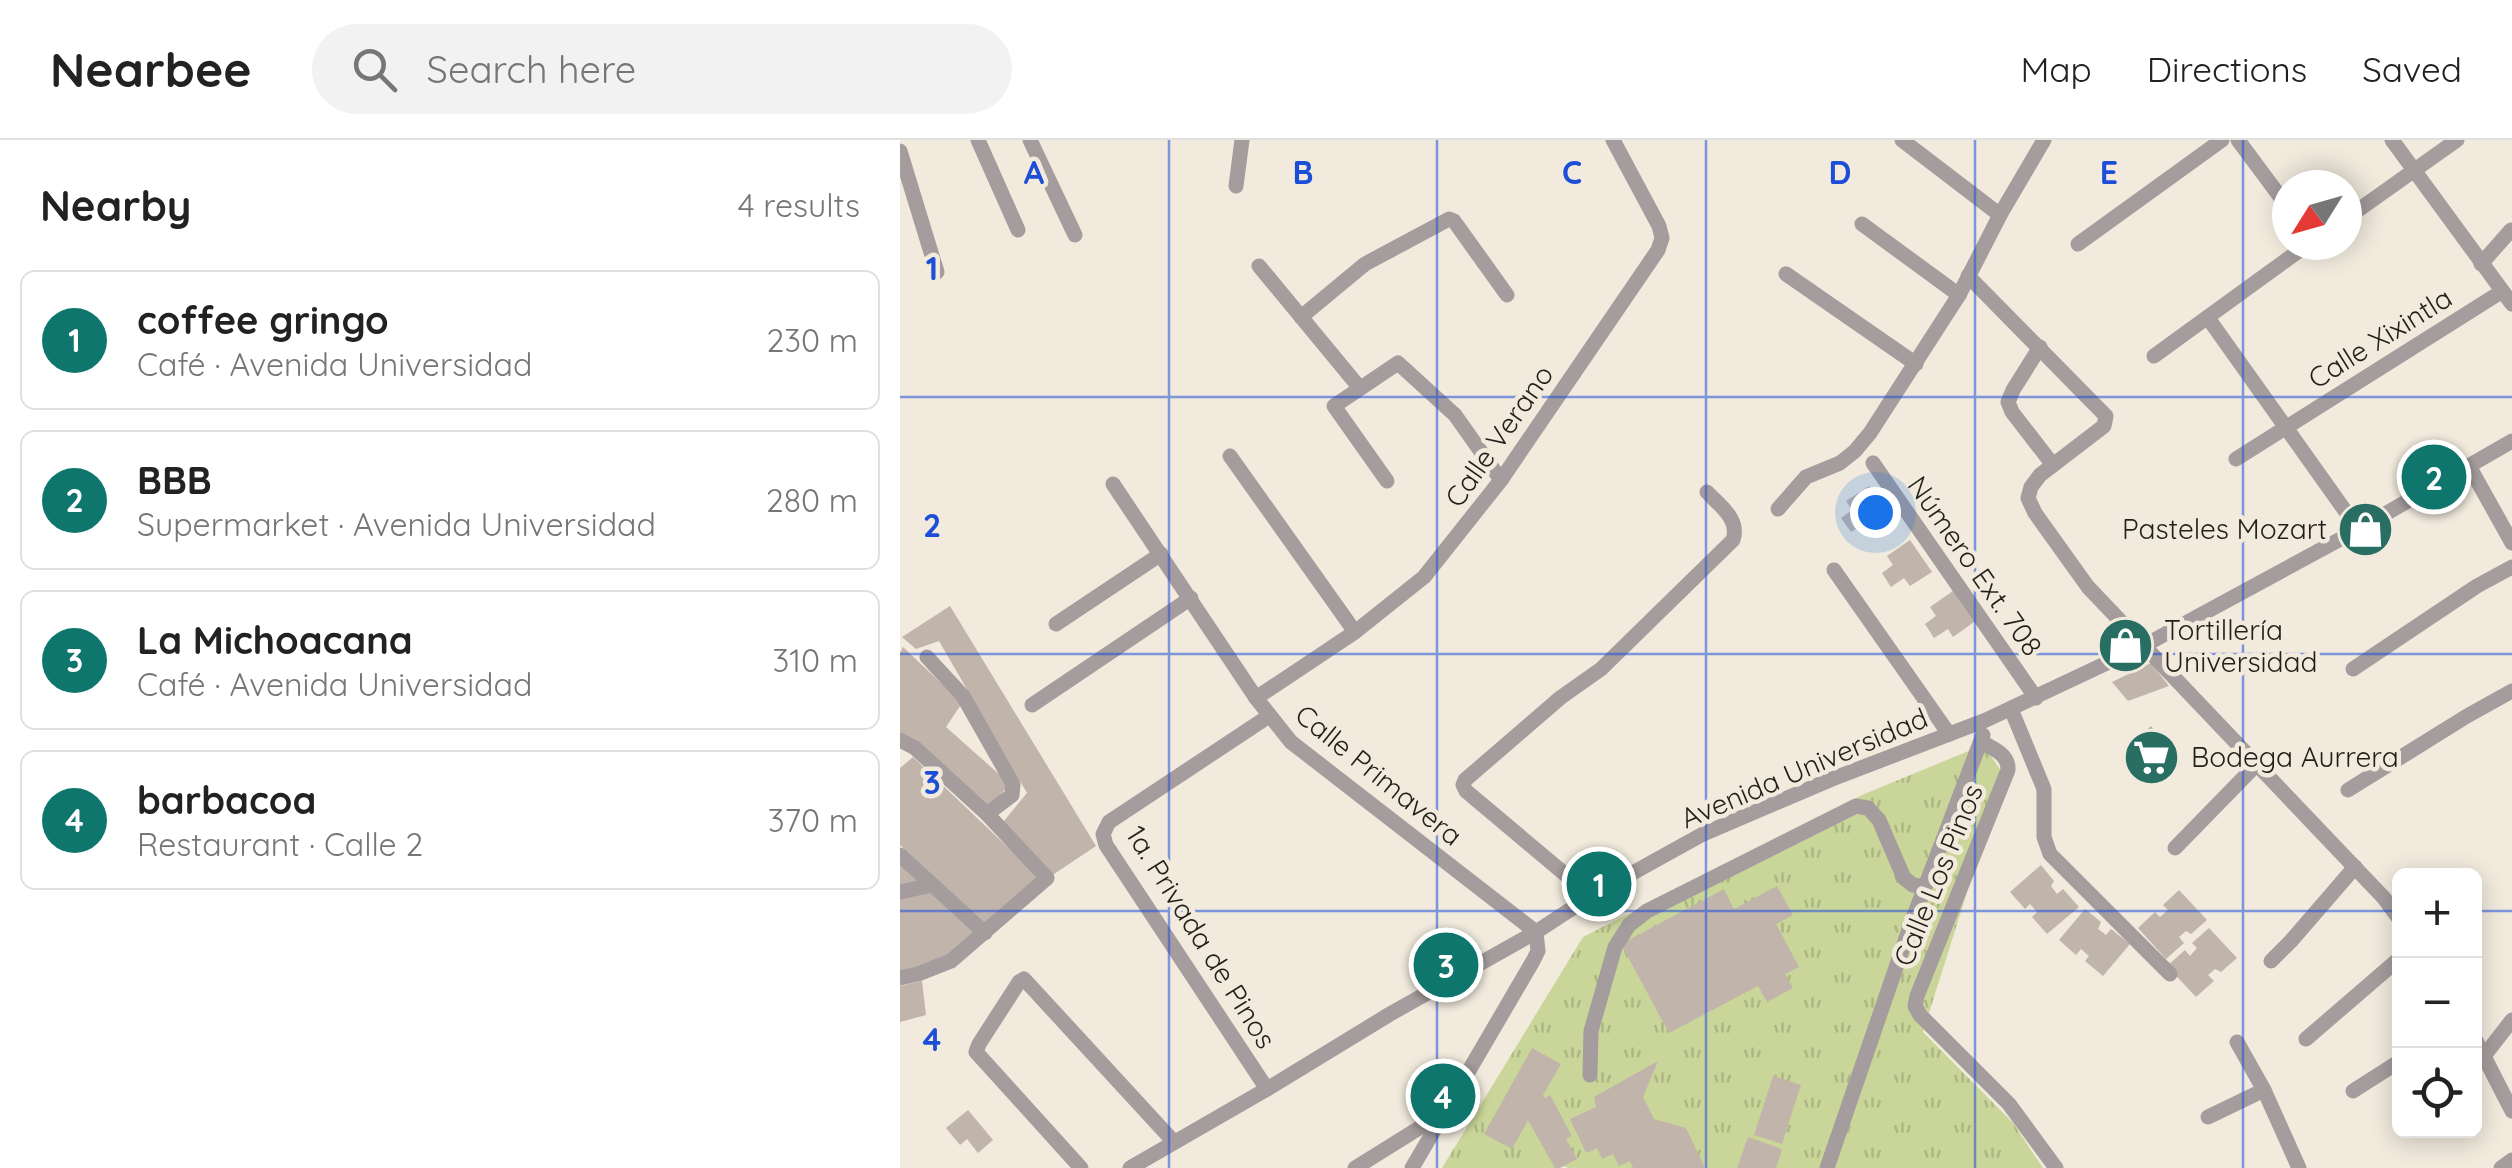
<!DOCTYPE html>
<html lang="en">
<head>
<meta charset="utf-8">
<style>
  body { margin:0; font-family:Quicksand,sans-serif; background:#f2f2f2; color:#222 }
  .controls { position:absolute; right:30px; bottom:30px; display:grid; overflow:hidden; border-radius:15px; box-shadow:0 5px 25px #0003 }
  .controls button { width:90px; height:90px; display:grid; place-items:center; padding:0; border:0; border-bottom:2px solid #e0e0e0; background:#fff; color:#222; font:50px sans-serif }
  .compass { position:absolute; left:1372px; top:30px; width:90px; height:90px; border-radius:50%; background:#fff; box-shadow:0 5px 25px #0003; rotate:233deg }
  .you { position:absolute; left:975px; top:372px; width:35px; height:35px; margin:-25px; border:8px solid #fff; border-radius:50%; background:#1a73e8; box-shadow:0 0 0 15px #1a73e833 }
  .badge { display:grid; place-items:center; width:65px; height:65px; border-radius:50%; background:#0f766e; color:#fff; font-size:32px; font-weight:700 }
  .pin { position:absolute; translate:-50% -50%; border:5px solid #fff; box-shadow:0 2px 10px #0006 }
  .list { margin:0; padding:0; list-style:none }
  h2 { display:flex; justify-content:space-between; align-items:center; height:130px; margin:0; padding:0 40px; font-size:42px }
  h2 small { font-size:32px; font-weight:400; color:#767676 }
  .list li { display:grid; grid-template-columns:65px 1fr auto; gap:30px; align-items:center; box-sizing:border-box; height:140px; margin:0 20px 20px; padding:0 20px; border:2px solid #e0e0e0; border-radius:15px }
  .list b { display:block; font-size:38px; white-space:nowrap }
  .list p { margin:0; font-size:32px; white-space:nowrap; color:#767676 }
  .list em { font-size:32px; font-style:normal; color:#767676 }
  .icon { flex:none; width:55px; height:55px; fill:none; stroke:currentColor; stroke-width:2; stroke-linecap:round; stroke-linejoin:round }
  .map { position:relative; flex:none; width:1612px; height:1028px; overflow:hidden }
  header { display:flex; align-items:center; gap:60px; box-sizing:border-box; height:140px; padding:0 50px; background:#fff; border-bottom:2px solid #e0e0e0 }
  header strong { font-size:48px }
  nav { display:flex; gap:55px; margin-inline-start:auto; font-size:35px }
  .search { width:700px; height:90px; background:#f2f2f2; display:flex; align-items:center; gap:25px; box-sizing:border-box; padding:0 35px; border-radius:55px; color:#767676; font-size:38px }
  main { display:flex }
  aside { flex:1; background:#fff }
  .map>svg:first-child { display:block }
  .grass { fill:url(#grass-tufts) }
  .building { fill:#c0b4ab }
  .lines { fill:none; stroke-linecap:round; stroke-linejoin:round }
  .minor { stroke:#a49c9d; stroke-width:15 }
  .grid { fill:none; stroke:#1d4ed8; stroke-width:2.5; stroke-opacity:0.55 }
  .labels { text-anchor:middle; stroke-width:9; stroke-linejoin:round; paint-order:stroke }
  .street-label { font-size:28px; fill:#211f1a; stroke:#f1eadd }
  .poi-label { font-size:28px; fill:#211f1a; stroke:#f1eadd; text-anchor:start }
  .grid-label { font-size:32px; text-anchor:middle; font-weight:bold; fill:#1d4ed8; stroke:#f1eadd; stroke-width:9; stroke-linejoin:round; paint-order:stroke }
</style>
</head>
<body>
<header>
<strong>Nearbee</strong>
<div class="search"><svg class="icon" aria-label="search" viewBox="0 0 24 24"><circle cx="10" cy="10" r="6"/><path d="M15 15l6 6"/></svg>Search here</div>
<nav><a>Map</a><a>Directions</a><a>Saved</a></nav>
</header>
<main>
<aside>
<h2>Nearby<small>4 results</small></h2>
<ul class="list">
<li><span class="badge">1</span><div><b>coffee gringo</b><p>Café · Avenida Universidad</p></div><em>230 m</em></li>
<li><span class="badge">2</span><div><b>BBB</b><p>Supermarket · Avenida Universidad</p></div><em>280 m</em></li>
<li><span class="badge">3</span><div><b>La Michoacana</b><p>Café · Avenida Universidad</p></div><em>310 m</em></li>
<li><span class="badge">4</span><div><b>barbacoa</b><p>Restaurant · Calle 2</p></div><em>370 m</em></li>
</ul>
</aside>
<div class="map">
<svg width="1612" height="1028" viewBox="0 0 1612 1028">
  <defs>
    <pattern id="grass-tufts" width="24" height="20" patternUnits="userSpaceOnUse" patternTransform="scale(2.5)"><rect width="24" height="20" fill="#cad699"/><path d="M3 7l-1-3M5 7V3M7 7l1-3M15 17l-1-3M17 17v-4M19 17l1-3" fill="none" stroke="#adb783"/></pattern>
  </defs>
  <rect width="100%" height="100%" fill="#f1eadd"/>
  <path class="grass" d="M1083,605L1104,635L1023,892L1113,983L1143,1028H668L661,1025L659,1028H542L683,797L962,655Z"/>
  <g class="building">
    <path d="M969,346L991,377L969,392L964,384L951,392L941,378L952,370L946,361Z"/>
    <path d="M1010,400L1032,432L1010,446L1004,438L991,447L982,433L993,425L987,416Z"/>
    <path d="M1053,451L1074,482L1053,497L1048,489L1034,498L1025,484L1036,476L1030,467Z"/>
    <path d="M50,466L196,706L151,736L103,682L127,653L39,501L16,509L2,497Z"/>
    <path d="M3,507L62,563L46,587L110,644L87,669L0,592V513Z"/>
    <path d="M1251,523L1269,546L1228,561L1212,542Z"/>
    <path d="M1251,586L1280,624L1249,639L1225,610Z"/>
    <path d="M13,617L139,737L86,785L0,705V628Z"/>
    <path d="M0,715L85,793L51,821L0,838Z"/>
    <path d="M1141,725L1154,741L1151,746L1157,754L1163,749L1179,767L1147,794L1132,777L1137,772L1130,764L1125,769L1110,752Z"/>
    <path d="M877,746L893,775L876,784L899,827L885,834L893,848L867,862L858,846L769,893L721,804L824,749L834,769Z"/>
    <path d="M1279,750L1307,780L1291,794L1286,791L1279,797L1284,803L1266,819L1238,788L1255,772L1260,777L1268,770L1263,765Z"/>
    <path d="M1185,769L1201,782L1198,789L1206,795L1211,789L1230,804L1203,836L1185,821L1189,816L1181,809L1176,815L1159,800Z"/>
    <path d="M1309,788L1337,818L1321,832L1315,829L1308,835L1314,841L1296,857L1267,826L1285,810L1290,816L1297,808L1292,803Z"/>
    <path d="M22,841L26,875L0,882V846Z"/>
    <path d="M632,908L661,924L643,955L645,958L650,955L672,996L666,999L677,1019L660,1028H655L628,980L612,1009L584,994Z"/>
    <path d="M758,921L743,957L754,979L786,988L805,1028H733L730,1021L719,1026L713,1014L702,1019L697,1008L686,1013L670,979L696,967L694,957Z"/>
    <path d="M873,936L901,945L882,1004L854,995Z"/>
    <path d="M68,970L93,1000L78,1013L67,999L60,1005L46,988Z"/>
    <path d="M848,997L882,1009L876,1028H837Z"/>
  </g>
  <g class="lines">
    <g class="minor">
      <path d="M78,0L118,90"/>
      <path d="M130,0L175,95"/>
      <path d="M1002,0L1100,75"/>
      <path d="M1338,0L1387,66"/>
      <path d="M1492,0L1612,164"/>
      <path d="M0,11L37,132"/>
      <path d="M336,46L342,0"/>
      <path d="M1447,78L1557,0"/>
      <path d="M962,84L1059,155"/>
      <path d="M1178,104L1322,0"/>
      <path d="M1581,124L1611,90"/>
      <path d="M359,126L459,247"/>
      <path d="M886,134L1016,224"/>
      <path d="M1068,136L1206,276L1204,286L1140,335L1131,347L1128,358L1135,373L1188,447L1484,758L1500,780"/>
      <path d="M401,177L465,124L549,79L554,81L607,155"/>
      <path d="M1308,178L1446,372"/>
      <path d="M1140,207L1113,250L1108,262L1112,272L1153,325"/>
      <path d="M1254,216L1407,105"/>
      <path d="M330,316L455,492"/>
      <path d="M1336,319L1601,152"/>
      <path d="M973,323L1136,558"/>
      <path d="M1569,326L1612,403"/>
      <path d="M487,341L434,266L498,223L555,275L601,340"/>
      <path d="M213,344L356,558L391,602L636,792L638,811L633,821L512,1028"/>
      <path d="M878,369L906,337L940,323L955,311L970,293L1059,155L1100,75L1144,0"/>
      <path d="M934,430L1049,594"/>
      <path d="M156,484L261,414"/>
      <path d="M27,517L63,556L113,644L112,655L87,674"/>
      <path d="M1453,529L1577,446L1612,427"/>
      <path d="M356,558L455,492L524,437L601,340L758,110L762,98L759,86L713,0"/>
      <path d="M132,565L291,458"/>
      <path d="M1111,569L1144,649V697L1150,714L1270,834"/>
      <path d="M0,600L15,608L87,674L147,738L51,821L18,834L0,838"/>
      <path d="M1082,602C1093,609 1109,614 1108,630L1017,856L1015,866L1020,875L1109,964L1156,1028"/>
      <path d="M1448,650L1567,576L1612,551"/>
      <path d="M1275,708L1356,625"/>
      <path d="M0,715L85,793"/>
      <path d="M0,752L32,745"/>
      <path d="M691,756L566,651L563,645L565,640L660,558L701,529L833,400C840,379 820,366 807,352"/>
      <path d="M1371,821L1391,801L1455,727"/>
      <path d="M1574,897L1612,971"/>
      <path d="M1406,899L1500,818"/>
      <path d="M1337,902L1364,950L1399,1028"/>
      <path d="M1584,916L1612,880"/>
      <path d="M690,935L691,891L715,807L729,785L747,771L956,666L968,668L979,680L1004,738L1013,745L1025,747"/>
      <path d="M367,949L206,705L203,694L209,682L369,576"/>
      <path d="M1453,951L1500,921"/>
      <path d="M1308,977L1364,950"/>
      <path d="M181,1028L76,912L79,904L119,842L124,839L274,1002"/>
      <path d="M230,1028L367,949L490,874L636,792L691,756L803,694L932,639L1086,580L1245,505L1459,389L1612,301"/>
      <path d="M455,1028L540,975"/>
      <path d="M927,1028L1012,781L1083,595"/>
      <path d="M1601,1028L1612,1020"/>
    </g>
  </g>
  <path class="grid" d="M269,0V1028M537,0V1028M806,0V1028M1075,0V1028M1343,0V1028M0,257H1612M0,514H1612M0,771H1500M1574,771H1612"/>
  <defs>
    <symbol id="shop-disc" viewBox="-11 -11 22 22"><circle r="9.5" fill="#296e63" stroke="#f1eadd"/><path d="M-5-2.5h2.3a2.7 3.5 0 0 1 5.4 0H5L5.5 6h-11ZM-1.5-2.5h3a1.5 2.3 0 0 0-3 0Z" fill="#fff"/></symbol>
    <symbol id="supermarket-disc" viewBox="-11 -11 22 22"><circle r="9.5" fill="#296e63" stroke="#f1eadd"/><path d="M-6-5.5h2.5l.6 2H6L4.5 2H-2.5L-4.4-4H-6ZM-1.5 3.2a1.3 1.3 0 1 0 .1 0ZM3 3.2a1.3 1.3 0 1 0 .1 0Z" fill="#fff"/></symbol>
  </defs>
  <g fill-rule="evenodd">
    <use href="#shop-disc" x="1434" y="358" width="63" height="63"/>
    <use href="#shop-disc" x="1194" y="474" width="63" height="63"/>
    <use href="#supermarket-disc" x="1220" y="586" width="63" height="63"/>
  </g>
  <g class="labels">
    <g class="street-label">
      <text transform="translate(1480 198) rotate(-32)" y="10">Calle Xixintla</text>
      <text transform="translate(599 296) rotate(-55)" y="10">Calle Verano</text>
      <text transform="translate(1075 426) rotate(55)" y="10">Número Ext. 708</text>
      <text transform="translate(904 628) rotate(-23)" y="10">Avenida Universidad</text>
      <text transform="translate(479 635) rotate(39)" y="10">Calle Primavera</text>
      <text transform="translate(1038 735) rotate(-68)" y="10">Calle Los Pinos</text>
      <text transform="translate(301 797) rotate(58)" y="10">1a. Privada de Pinos</text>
    </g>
    <g class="poi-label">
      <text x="1427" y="399" text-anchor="end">Pasteles Mozart</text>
      <text x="1264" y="500">Tortillería<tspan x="1264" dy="32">Universidad</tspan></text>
      <text x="1291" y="627">Bodega Aurrera</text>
    </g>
  </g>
  <g class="grid-label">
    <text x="134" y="44">A</text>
    <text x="403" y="44">B</text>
    <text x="672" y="44">C</text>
    <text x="940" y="44">D</text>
    <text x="1209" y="44">E</text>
    <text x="32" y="140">1</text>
    <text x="32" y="397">2</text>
    <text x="32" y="654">3</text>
    <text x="32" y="911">4</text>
  </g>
</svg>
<div class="controls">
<button>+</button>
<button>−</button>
<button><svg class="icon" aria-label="locate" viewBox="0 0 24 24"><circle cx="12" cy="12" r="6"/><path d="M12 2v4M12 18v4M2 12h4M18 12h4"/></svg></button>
</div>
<svg class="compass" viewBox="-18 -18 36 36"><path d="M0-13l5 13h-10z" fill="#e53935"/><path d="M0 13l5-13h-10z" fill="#767676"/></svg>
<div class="you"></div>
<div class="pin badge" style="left:699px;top:744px">1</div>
<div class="pin badge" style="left:1534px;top:337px">2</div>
<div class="pin badge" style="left:546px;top:825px">3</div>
<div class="pin badge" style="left:543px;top:956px">4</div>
</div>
</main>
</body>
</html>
